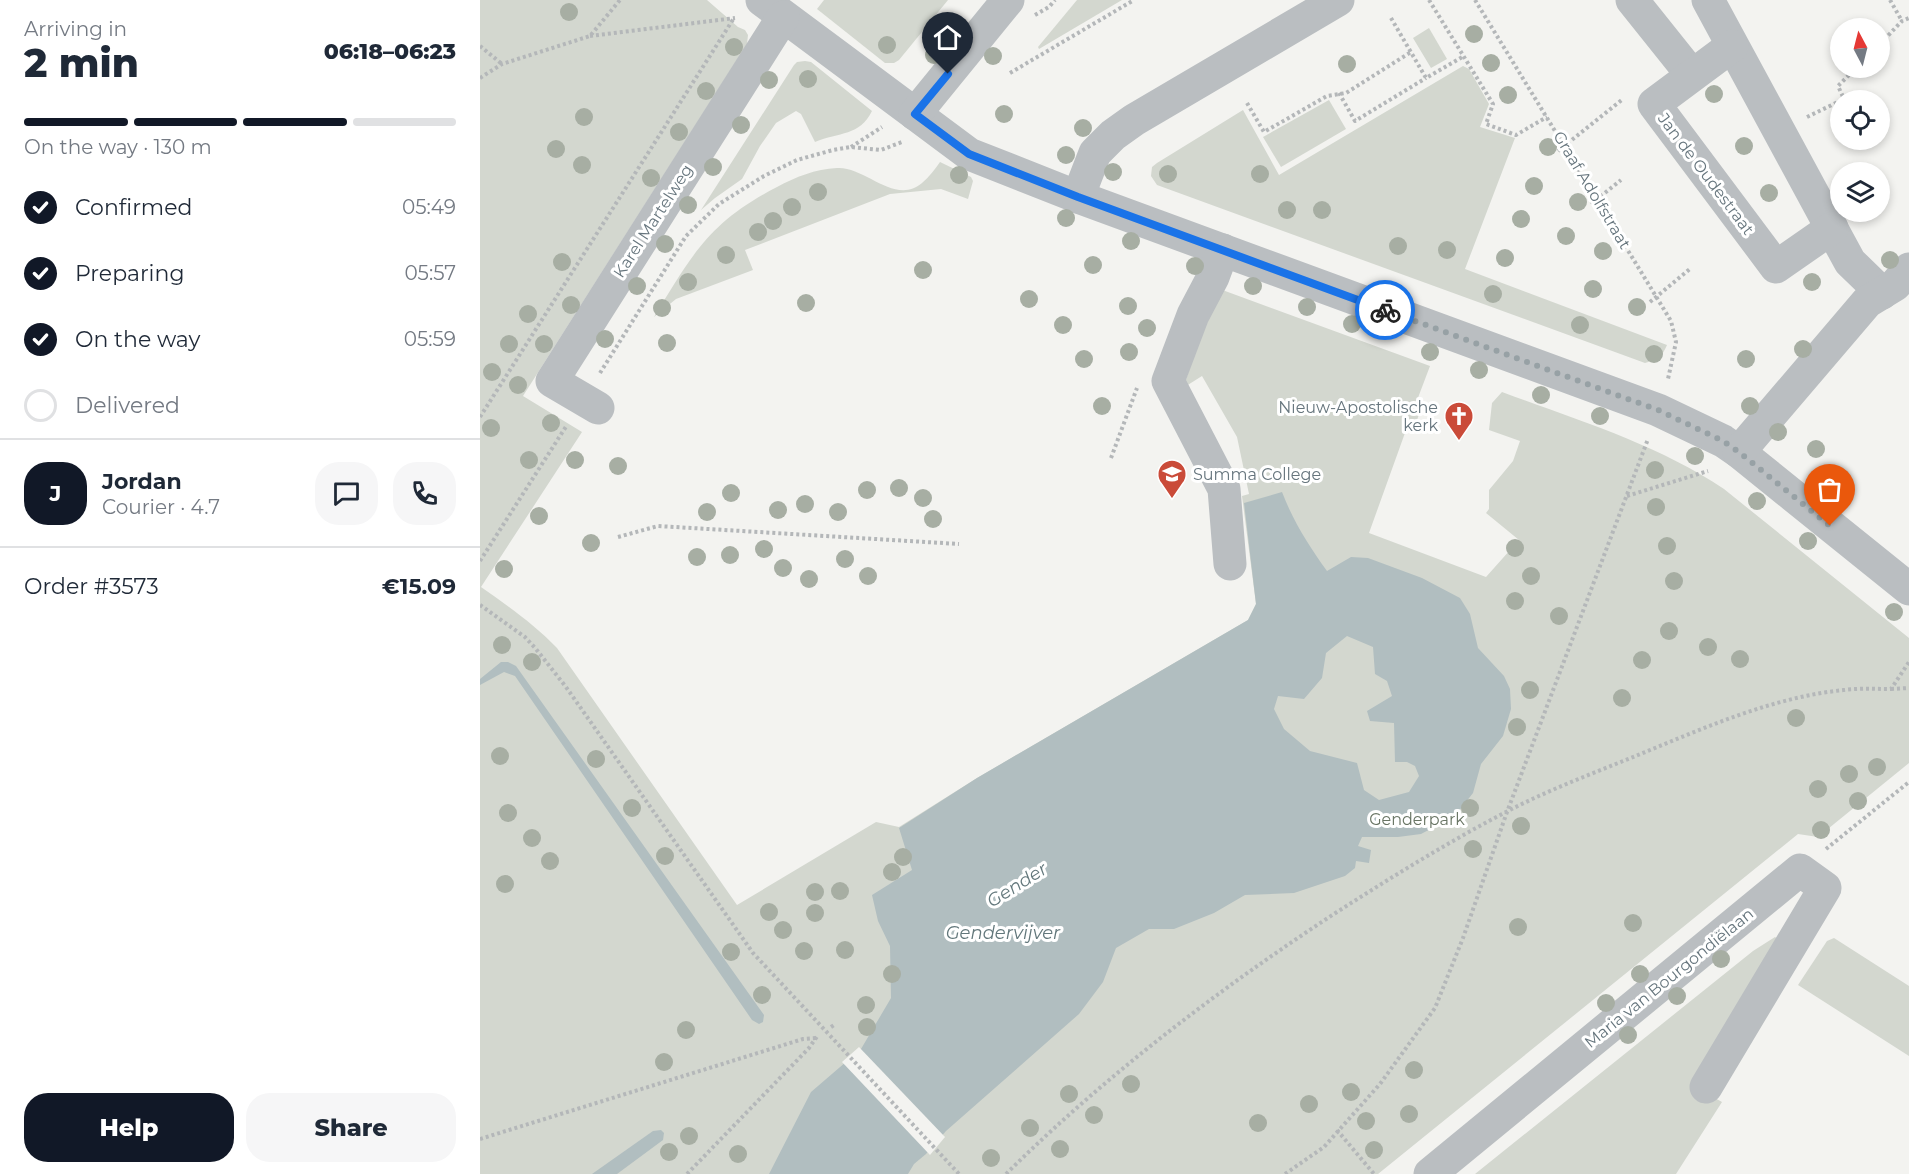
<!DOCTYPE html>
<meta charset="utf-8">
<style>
:root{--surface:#fff;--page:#f6f6f7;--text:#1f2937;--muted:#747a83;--line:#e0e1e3;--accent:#111827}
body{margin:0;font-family:Montserrat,sans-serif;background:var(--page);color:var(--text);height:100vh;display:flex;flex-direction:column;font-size:22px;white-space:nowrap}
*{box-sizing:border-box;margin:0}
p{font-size:20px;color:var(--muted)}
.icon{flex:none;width:33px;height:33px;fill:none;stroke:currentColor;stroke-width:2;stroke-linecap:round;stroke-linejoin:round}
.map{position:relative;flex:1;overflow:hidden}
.sheet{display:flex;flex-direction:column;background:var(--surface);width:480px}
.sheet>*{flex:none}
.needle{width:39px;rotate:353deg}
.buttons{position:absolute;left:1350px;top:18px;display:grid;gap:12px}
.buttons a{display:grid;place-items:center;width:60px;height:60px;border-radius:50%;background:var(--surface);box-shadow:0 3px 9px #0003;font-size:30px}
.pin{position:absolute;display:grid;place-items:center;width:51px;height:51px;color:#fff;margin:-62px -26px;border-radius:50% 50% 50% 0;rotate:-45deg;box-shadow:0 0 6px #0007}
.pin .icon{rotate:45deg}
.courier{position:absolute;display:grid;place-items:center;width:60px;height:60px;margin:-30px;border:4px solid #1a73e8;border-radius:50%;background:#fff;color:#222;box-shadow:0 2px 8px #0007}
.head em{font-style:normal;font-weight:800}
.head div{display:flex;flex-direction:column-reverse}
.head{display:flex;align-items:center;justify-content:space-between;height:102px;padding:0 24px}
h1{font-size:39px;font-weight:800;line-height:45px}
.bar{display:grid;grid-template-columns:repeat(4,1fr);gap:9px 6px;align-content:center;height:72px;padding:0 24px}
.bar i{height:8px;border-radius:4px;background:var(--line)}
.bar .active{background:var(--accent)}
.bar p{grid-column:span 4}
.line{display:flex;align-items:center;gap:15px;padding:0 24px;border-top:2px solid var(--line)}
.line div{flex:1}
.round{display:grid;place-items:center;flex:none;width:63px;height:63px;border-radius:24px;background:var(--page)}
ol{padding:0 24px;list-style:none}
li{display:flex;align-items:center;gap:18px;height:66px}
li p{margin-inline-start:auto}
li .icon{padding:6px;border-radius:50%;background:var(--accent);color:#fff;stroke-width:4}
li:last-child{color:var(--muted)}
li i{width:33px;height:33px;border:3px solid var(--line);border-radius:50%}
.button{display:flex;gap:12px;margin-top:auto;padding:12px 24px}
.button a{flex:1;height:69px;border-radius:24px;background:var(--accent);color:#fff;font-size:24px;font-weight:800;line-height:69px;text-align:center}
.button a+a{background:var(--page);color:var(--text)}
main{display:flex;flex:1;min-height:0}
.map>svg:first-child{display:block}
</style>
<main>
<section class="sheet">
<div class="head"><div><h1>2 min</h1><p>Arriving in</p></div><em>06:18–06:23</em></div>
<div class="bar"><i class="active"></i><i class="active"></i><i class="active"></i><i></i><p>On the way · 130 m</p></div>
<ol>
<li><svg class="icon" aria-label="check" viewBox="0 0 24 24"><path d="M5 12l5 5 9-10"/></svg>Confirmed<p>05:49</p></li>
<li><svg class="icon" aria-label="check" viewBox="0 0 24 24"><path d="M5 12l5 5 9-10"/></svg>Preparing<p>05:57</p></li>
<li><svg class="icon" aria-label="check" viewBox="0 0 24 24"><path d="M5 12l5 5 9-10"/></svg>On the way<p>05:59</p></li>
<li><i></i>Delivered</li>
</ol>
<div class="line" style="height:108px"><b class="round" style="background:var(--accent);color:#fff">J</b><div><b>Jordan</b><p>Courier · 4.7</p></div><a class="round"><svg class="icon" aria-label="chat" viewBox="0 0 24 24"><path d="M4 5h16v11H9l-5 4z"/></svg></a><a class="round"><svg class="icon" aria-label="phone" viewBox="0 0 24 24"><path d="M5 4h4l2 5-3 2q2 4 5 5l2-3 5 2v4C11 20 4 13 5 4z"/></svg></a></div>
<div class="line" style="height:78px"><div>Order #3573</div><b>€15.09</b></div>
<div class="button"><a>Help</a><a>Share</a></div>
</section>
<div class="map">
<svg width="1429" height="1174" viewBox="0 0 1429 1174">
<rect width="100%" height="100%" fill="#f3f3f0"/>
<g fill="#d3d7cf">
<path d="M0,0h227l31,27 7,3 3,5 -1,9 -224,352 59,36 -101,155c27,19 53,37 76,61l180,257 139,-83 23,5 78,-49 271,-158 8,-16 -14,-108 7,-2 -12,-57 -35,-61 -19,12 34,-100 213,78 -14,37 6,3 -5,14 -7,-1 -41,114 117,44 33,-37 -33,-27 3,-4v-19l24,-29 7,-20 -31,-11 3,-27 10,-11c75,28 155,52 222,97l185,149v125l-91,74 -20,-3 -420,340h-898z"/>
<polygon points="344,0 468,0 419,60 414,63 405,63 337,9"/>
<polygon points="597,0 642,0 559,49 558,47"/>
<polygon points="949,28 967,59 951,68 933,38"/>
<path d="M325,61l6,1 61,49c-12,25 -33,21 -57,31l-14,-28 -5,-3 -20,12 -16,23 -18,33 -27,19 -14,12 93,-145 3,-3z"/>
<path d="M983,66l6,3 20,35 -9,23 35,11 -50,131 202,76c-5,12 -10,15 -22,18l-488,-178 -6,-9 1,-9 5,-4 86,-53 36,65z"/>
<polygon points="849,100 866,129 801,167 783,137"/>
<path d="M460,162l31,15 2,4 -5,18 -27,-10 -51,5 -145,56 8,20 -77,29 -22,18c38,-62 55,-95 123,-130 19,-10 38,-18 60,-19 28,-2 58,38 85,15 7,-6 13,-14 18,-21z"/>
<polygon points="1295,937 1299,940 1212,1085 1242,1102 1196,1174 995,1174 1273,951"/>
<polygon points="1354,938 1429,986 1429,1056 1318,985 1347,941"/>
</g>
<g fill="#b1bec0" fill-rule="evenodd">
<path d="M802,492c11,29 27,54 45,79l24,-14 17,1 54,20 38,20 10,16 8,34 26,28 6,13 1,20 -8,27 -22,28 -8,29 -18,23 -34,18 -23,3h-36l-4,9 13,4 -2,13 -13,-2 -1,7 -10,8 -51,17 -49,2 -31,18 -40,16h-25l-33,19 -13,34 -24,32 -133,117 -20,23 -12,10 -6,10h-139l42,-82 50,-43 30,-51 -1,-52 -12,-25 -6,-26 40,-25 -13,-42 78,-50 271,-158 8,-16 -12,-101zM867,636l26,11 2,27 12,7 5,15 -25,15 3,10 24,2 1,39h12l8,4 4,10 -10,16 -30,8 -15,-10 -7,-27 -47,-12 -26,-22 -10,-20 4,-13 26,3 18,-21 4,-25z"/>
<polygon points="21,662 28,662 36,666 284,1015 283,1022 279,1024 272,1020 35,676 24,672 0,685 0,679"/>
<polygon points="181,1130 184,1133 183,1140 137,1174 112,1174 173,1131"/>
</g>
<polygon fill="#f3f3f0" points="379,1047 465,1137 450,1155 362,1062"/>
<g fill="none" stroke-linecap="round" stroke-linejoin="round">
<g stroke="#b4b7b9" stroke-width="4" stroke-dasharray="3 3" stroke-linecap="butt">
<polyline points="949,0 1013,104 1006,124 1036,135 1067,117"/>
<polyline points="995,0 1191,321 1196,342 1188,379"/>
<polyline points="1410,0 1422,21"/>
<polyline points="555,15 569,7 575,0"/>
<polyline points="911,18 946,78 984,56"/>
<polyline points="110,36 255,18"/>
<polyline points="1400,44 1422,21 1429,18"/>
<polyline points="0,46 22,64"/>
<polyline points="530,73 654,0"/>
<polyline points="0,78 22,64 110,36 140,0"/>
<polyline points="859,93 875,121 946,78"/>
<polyline points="1361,100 1364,99 1358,86 1376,68"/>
<polyline points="767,103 784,132 847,96 866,93 931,52"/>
<polyline points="1327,117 1360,101"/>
<polyline points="371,147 402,127"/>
<polyline points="1078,151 1143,99"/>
<polyline points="1111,204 1141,180"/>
<polyline points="1170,302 1211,268"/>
<polyline points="120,373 206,236 239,204 284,176 317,160 353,150 371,147 401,150 422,142"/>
<polyline points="0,417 254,18"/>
<polyline points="631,458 657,388"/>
<polyline points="1147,496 1228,471"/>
<polyline points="138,537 178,526 479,544"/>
<polyline points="0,561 87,425"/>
<polyline points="0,605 45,637 56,649 86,687 273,953 479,1174"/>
<polyline points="1411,689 1429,688"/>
<polyline points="1346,849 1429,782"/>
<polyline points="351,1027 354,1025"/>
<polyline points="857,1130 894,1174"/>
<polyline points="0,1139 323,1039 336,1038"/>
<polyline points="207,1174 329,1048 338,1035"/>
<path d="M526,1174c100,-99 213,-185 331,-262 55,-35 111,-70 169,-100 42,-22 88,-39 132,-57 66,-27 135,-58 206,-65 16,-2 31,-1 47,-1l18,-27"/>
<polyline points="805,1174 844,1147 900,1084 955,1008 983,938 1027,812 1168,439"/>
</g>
<g stroke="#babec1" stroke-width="33">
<polyline points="282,0 489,154 598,197 1178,410 1243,441 1259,452 1429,589"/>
<polyline points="1152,0 1212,75"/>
<polyline points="1228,0 1370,262 1402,293"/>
<polyline points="1252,46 1174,104 1296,267 1352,228"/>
<polyline points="435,114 528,0"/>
<polyline points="598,197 615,153 633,135 654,120 858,0"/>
<polyline points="743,250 733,277 713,315 688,381 744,489 750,564"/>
<polyline points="118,408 72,381 303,17"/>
<polyline points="1259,452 1387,302 1415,285 1429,269"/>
<polyline points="950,1174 1320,870 1345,888 1226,1087"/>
</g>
</g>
<g fill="#a7aea3">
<circle cx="89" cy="12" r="9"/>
<circle cx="994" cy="34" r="9"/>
<circle cx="407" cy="45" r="9"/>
<circle cx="254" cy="47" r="9"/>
<circle cx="454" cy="55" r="9"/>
<circle cx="513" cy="56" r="9"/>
<circle cx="1011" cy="63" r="9"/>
<circle cx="867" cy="64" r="9"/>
<circle cx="328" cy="79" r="9"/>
<circle cx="289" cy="80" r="9"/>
<circle cx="226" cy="91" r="9"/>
<circle cx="1234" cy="94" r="9"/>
<circle cx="1028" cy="95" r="9"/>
<circle cx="524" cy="114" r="9"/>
<circle cx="104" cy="117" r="9"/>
<circle cx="261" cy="125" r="9"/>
<circle cx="603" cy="128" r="9"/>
<circle cx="199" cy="132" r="9"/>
<circle cx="1264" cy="146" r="9"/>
<circle cx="1068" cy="147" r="9"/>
<circle cx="76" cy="149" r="9"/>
<circle cx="586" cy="155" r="9"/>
<circle cx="102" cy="165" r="9"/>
<circle cx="233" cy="167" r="9"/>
<circle cx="633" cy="172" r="9"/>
<circle cx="688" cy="174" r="9"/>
<circle cx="780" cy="174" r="9"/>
<circle cx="479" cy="175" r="9"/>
<circle cx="171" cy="178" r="9"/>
<circle cx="1054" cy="186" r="9"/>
<circle cx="338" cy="192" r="9"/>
<circle cx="1289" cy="193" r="9"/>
<circle cx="1098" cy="202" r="9"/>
<circle cx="208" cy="205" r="9"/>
<circle cx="312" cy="207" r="9"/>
<circle cx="807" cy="210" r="9"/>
<circle cx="842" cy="210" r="9"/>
<circle cx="586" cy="218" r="9"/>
<circle cx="1041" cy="219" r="9"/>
<circle cx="293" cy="221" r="9"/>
<circle cx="278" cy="232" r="9"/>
<circle cx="1086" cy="236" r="9"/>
<circle cx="651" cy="241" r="9"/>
<circle cx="185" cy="244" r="9"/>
<circle cx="918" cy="246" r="9"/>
<circle cx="967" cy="250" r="9"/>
<circle cx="1123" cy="251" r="9"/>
<circle cx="246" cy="255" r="9"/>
<circle cx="1025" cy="258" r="9"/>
<circle cx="1410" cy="260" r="9"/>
<circle cx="82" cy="262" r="9"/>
<circle cx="613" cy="265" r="9"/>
<circle cx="715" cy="266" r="9"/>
<circle cx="443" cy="270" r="9"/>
<circle cx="208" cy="282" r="9"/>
<circle cx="1332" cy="282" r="9"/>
<circle cx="157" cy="286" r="9"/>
<circle cx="773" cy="286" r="9"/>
<circle cx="1113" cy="289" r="9"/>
<circle cx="1013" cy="294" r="9"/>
<circle cx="549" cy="299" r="9"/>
<circle cx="326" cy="303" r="9"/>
<circle cx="91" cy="305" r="9"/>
<circle cx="648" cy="306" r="9"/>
<circle cx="827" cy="307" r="9"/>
<circle cx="1157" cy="307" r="9"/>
<circle cx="182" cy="308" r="9"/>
<circle cx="48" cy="314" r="9"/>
<circle cx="872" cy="324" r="9"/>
<circle cx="583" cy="325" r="9"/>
<circle cx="1100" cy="325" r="9"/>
<circle cx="667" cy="328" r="9"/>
<circle cx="125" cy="339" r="9"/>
<circle cx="187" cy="343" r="9"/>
<circle cx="29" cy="344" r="9"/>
<circle cx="64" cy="344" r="9"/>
<circle cx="1323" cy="349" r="9"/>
<circle cx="649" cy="352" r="9"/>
<circle cx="950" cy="352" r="9"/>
<circle cx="1174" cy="354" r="9"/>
<circle cx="604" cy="359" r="9"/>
<circle cx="1266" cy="359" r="9"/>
<circle cx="999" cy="370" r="9"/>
<circle cx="12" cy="372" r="9"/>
<circle cx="38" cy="385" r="9"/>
<circle cx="1061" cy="395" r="9"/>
<circle cx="622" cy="406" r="9"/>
<circle cx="1270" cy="406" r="9"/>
<circle cx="1120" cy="416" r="9"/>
<circle cx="71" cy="423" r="9"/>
<circle cx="11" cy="428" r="9"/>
<circle cx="1298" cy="432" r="9"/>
<circle cx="1336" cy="449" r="9"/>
<circle cx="1215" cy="456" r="9"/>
<circle cx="49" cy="460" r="9"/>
<circle cx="95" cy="460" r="9"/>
<circle cx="138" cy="466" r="9"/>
<circle cx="1175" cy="470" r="9"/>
<circle cx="419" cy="488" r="9"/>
<circle cx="387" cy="490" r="9"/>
<circle cx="251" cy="493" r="9"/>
<circle cx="443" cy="498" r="9"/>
<circle cx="1277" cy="501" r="9"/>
<circle cx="325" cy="504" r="9"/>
<circle cx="1176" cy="507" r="9"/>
<circle cx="298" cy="510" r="9"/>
<circle cx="227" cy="512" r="9"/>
<circle cx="358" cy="512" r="9"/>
<circle cx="59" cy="516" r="9"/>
<circle cx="453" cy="519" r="9"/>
<circle cx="1328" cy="541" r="9"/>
<circle cx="111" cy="543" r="9"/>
<circle cx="1187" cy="546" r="9"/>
<circle cx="1035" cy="548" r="9"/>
<circle cx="284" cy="549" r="9"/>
<circle cx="250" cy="555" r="9"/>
<circle cx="217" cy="557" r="9"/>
<circle cx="365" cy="559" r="9"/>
<circle cx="303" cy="568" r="9"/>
<circle cx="24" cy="569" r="9"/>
<circle cx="388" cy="576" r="9"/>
<circle cx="1051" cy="576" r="9"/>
<circle cx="329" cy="579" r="9"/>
<circle cx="1194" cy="581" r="9"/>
<circle cx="1035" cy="601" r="9"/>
<circle cx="1414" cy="612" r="9"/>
<circle cx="1079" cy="616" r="9"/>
<circle cx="1189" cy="631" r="9"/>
<circle cx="22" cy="645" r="9"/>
<circle cx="1228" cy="647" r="9"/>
<circle cx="1260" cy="659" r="9"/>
<circle cx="1162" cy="660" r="9"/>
<circle cx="52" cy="662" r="9"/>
<circle cx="1050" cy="690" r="9"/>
<circle cx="1142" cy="698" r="9"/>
<circle cx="1316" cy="718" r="9"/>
<circle cx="1037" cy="727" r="9"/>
<circle cx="20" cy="756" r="9"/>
<circle cx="116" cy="759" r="9"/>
<circle cx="1397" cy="767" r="9"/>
<circle cx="1369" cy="774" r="9"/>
<circle cx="1338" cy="789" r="9"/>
<circle cx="1378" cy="801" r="9"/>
<circle cx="152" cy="808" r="9"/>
<circle cx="990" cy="808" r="9"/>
<circle cx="28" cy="813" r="9"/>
<circle cx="1041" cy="826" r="9"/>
<circle cx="1341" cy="830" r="9"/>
<circle cx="52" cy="838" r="9"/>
<circle cx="993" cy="849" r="9"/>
<circle cx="185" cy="856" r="9"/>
<circle cx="423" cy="857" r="9"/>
<circle cx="70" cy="861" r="9"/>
<circle cx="412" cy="872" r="9"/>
<circle cx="25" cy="884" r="9"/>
<circle cx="360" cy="891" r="9"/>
<circle cx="335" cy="892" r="9"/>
<circle cx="289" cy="912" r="9"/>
<circle cx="335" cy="913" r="9"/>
<circle cx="1153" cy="923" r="9"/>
<circle cx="1038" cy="927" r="9"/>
<circle cx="303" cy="930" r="9"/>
<circle cx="365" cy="950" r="9"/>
<circle cx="324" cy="951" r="9"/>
<circle cx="251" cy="952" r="9"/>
<circle cx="1241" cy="959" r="9"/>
<circle cx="412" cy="974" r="9"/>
<circle cx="1160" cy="974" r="9"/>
<circle cx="282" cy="995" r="9"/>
<circle cx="1197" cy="996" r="9"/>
<circle cx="1126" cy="1003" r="9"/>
<circle cx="386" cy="1005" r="9"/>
<circle cx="387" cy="1027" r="9"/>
<circle cx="206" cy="1030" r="9"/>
<circle cx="1148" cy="1035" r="9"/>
<circle cx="184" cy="1062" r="9"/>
<circle cx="934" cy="1070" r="9"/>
<circle cx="651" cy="1084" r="9"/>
<circle cx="871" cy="1092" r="9"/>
<circle cx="589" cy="1094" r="9"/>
<circle cx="829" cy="1104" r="9"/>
<circle cx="929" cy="1114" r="9"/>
<circle cx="614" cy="1115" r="9"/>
<circle cx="886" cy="1121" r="9"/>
<circle cx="778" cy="1123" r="9"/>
<circle cx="550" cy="1128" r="9"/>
<circle cx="209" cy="1136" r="9"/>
<circle cx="580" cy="1149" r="9"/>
<circle cx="894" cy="1150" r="9"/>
<circle cx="189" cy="1152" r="9"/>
<circle cx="258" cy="1154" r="9"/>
<circle cx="511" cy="1158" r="9"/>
</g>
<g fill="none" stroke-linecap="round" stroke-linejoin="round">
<polyline stroke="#97a1a5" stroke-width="6" stroke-dasharray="0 10.8" points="905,310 1178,410 1243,441 1259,452 1350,526"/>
<polyline stroke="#1a73e8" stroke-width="8" points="468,74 435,114 489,154 598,197 905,310"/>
</g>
<defs>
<g id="church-pin" transform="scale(1.5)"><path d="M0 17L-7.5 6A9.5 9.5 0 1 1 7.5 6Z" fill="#ca4b39" stroke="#fff"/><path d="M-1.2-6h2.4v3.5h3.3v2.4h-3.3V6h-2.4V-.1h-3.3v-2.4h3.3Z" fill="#fff"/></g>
<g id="university-pin" transform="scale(1.5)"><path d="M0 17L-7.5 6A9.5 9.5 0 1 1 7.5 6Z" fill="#ca4b39" stroke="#fff"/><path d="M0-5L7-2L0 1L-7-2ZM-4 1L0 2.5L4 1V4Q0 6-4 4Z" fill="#fff"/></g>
</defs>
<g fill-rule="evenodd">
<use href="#church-pin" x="979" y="416"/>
<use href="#university-pin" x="692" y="474"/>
</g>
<g text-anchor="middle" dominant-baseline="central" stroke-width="6" stroke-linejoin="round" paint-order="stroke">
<g font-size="16" fill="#66757d" stroke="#fff">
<text transform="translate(1226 174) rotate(53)">Jan de Oudestraat</text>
<text transform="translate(1112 190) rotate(59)">Graaf Adolfstraat</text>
<text transform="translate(173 221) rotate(-57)">Karel Martelweg</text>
<text transform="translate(1189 978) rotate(-39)">Maria van Bourgondiëlaan</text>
</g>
<g font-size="16" fill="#66757d" stroke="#fff" text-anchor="end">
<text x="958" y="407">Nieuw-Apostolische<tspan x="958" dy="18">kerk</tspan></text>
<text x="713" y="474" text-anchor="start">Summa College</text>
</g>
<g font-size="16" fill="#697564" stroke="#fff">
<text x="937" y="819">Genderpark</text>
</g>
<g font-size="18" font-style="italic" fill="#62777b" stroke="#fff">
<text transform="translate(537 885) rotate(-32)">Gender</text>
<text x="523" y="933">Gendervijver</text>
</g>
</g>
</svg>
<div class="buttons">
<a><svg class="needle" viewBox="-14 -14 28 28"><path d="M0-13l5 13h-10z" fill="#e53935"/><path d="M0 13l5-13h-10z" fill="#747a83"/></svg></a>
<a><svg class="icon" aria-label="locate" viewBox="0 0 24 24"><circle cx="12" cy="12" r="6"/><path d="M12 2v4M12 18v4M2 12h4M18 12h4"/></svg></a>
<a><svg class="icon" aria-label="layers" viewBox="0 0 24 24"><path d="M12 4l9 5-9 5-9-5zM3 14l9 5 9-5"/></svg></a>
</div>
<div class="pin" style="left:1350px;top:526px;background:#ea580c"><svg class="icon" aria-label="bag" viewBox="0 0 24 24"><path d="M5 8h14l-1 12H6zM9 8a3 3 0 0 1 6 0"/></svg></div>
<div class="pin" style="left:468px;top:74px;background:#1f2937"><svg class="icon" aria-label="home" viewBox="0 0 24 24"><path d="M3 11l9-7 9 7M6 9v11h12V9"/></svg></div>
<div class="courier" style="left:905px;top:310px"><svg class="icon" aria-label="bike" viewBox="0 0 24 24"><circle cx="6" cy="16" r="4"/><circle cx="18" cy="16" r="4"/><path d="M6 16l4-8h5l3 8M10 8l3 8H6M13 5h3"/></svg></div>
</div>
</main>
